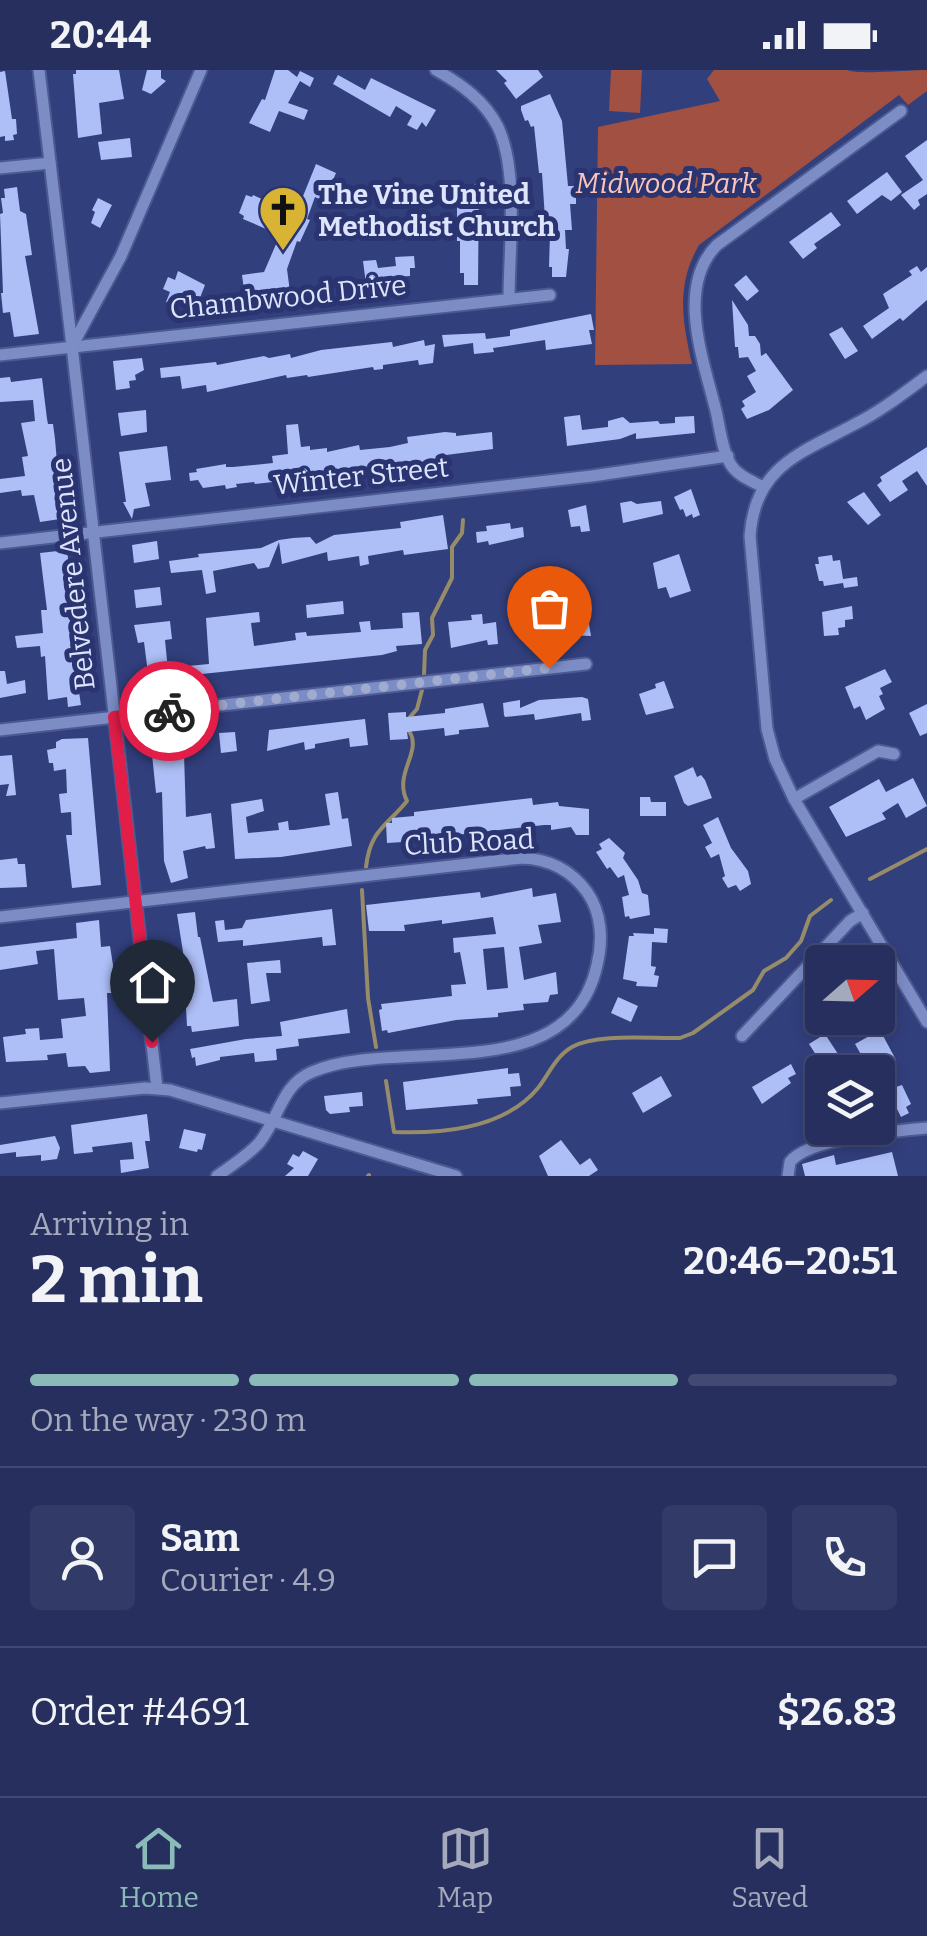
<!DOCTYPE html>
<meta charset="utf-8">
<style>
:root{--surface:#262f5e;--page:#323b67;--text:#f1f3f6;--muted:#a4a9bc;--line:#424a73;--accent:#8bbbb9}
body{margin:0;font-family:Bitter,serif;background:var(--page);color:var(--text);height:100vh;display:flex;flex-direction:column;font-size:38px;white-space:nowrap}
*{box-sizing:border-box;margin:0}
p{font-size:32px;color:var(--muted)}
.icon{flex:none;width:55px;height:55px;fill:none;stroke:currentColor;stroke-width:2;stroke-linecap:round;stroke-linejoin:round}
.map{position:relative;height:1106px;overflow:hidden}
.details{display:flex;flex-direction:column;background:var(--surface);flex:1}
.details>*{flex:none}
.needle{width:65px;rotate:70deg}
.fabs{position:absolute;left:805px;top:875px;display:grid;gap:20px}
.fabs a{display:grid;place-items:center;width:90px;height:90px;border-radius:10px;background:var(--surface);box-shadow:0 5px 15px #0003,0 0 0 2px var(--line);font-size:50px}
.pin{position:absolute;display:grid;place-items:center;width:85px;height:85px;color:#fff;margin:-102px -42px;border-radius:50% 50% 50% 0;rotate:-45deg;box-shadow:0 0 10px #0007}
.pin .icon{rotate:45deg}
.courier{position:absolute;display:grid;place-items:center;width:100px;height:100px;margin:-50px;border:8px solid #e11d48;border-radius:50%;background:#fff;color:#222;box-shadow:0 2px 12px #0007}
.overview em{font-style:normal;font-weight:700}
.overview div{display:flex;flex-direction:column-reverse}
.overview{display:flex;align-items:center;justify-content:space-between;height:170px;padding:0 30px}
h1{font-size:65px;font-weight:700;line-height:75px}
.bar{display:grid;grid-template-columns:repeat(4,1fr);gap:15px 10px;align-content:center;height:120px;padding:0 30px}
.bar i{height:12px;border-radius:8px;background:var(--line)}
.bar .selected{background:var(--accent)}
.bar p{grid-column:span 4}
.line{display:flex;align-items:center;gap:25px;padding:0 30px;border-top:2px solid var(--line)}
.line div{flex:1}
.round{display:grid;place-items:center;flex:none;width:105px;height:105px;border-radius:10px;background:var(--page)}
.status{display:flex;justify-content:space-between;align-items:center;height:70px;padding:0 50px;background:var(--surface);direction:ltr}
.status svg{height:28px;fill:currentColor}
.tab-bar{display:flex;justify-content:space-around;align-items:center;height:140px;border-top:2px solid var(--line);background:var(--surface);font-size:28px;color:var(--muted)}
.tab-bar a{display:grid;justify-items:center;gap:5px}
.tab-bar .selected{color:var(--accent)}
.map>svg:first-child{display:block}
</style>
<div class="status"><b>20:44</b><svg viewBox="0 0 49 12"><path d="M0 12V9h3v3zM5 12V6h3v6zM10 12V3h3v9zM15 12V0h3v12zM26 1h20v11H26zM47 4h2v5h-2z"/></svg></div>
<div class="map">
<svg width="927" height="1106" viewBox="0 0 927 1106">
<rect width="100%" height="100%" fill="#323f7d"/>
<g fill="#a15041">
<polygon points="611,0 642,0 640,43 609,41"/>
<path d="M714,0h133c12,5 62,0 80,0v21l-19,14 -9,-10 -200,150c-23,40 -17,75 -7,119l-97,1 3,-238 122,-26 -13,-22z"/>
</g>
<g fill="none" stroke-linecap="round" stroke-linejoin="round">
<g stroke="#978c69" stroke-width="4">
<polyline points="424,605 425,580 433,565 432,548 452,508 452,477 462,463 463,450"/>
<polyline points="410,647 417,639 422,620"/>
<path d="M366,797c4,-37 20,-40 41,-66 -14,-28 16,-49 2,-70"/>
<polyline points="870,809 927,779"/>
<polyline points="362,820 368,928 376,977"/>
<path d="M386,1011l8,51c49,2 110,-3 144,-44 11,-14 18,-32 34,-41 25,-14 79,-8 108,-9l13,-5 60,-43 11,-19 22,-13 15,-17 9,-25 21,-16"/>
<polyline points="368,1106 369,1105"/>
</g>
</g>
<g fill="#aebff7" fill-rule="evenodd">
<polygon points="76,0 119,0 124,29 99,33 102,64 78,68 73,4 76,4"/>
<polygon points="147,0 161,0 161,8 166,11 151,24 142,20"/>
<polygon points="275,0 288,0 297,7 300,1 314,8 310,17 300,11 288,33 308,40 304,50 279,41 270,62 249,53 262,29 265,30"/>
<polygon points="496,0 538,0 543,7 516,29 504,13 507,11"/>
<polygon points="5,1 12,49 16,49 17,64 13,65 14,70 5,71 5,66 0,67 0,2"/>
<polygon points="338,5 365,20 371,8 436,40 426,57 422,52 417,60 407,55 412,46 396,36 390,47 333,14"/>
<polygon points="550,24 562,51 568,116 576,116 576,134 570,134 572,160 565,160 566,179 569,179 566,207 552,207 552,197 549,197 550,164 546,164 542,103 539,103 534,56 531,57 528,50 525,51 521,40 521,36"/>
<polygon points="130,68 132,87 101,90 98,72"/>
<polygon points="927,70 927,124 918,130 920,135 914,140 901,125 923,110 905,86"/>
<polygon points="316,94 336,103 324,131 315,127 307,149 310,150 300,172 297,171 287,199 290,222 257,229 256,225 245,227 242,205 264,202 280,165 243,149 244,146 239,143 246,125 252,127 253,125 291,142 294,134 299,136"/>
<polygon points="887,102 902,122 891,131 882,125 857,144 847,131"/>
<polygon points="479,110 478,215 464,215 464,203 460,203 460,171 457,171 457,130 453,130 453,120 458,120 458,112 468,121"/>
<polygon points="17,117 20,141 26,144 32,185 25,186 39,264 14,267 10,242 3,243 1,223 3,223 0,144 3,143 1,128 5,128 4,119"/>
<polygon points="98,128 112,135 100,158 91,153 95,142 92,140"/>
<polygon points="831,142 841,155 814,174 817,178 803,189 789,172"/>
<polygon points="414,186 415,198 410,198 410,206 376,208 377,213 366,214 363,191 376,190 378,198 396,196 395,187"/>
<polygon points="917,196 921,202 927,197 927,230 903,251 900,248 872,269 863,256 889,238 883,224 912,205 909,201"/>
<polygon points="178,201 205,215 196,238 166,232 170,222 163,219 168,207 175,210"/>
<polygon points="746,205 759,221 747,231 734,215"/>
<polygon points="732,230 748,255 749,266 755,266 760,274 761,286 766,283 793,320 769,340 747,349 741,339 745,336 742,331 756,322 747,306 756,301 748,287 739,288 738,277 735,277"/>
<polygon points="591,244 594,260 589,260 592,274 546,280 545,270 493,278 494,282 474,284 473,273 444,277 442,265 485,263 486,269 510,266 510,260"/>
<polygon points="842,257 858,281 845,289 829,264"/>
<polygon points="424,270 425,276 435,274 433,293 419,295 418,290 383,295 383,299 374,300 373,297 308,307 307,305 287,308 286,305 207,322 206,315 182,319 180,306 161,308 160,298 216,292 217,295 264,286 269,288 290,284 291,288 321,280 392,272 393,277"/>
<polygon points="142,288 144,300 135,305 136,310 129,311 130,318 116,320 113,291"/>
<polygon points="10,307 11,312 42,308 47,349 48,354 53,354 55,369 59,416 55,416 60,449 40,452 34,425 22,426 21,420 0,423 0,409 25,406 22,387 28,386 21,353 35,351 33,330 0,332 0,308"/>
<polygon points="146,340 147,362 121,366 118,343"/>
<polygon points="580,345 582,360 608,357 608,351 619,348 623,347 630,353 658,351 660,354 675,353 675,347 694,346 695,363 636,369 636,363 620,369 567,376 564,347"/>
<polygon points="298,354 301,377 310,376 310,380 327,378 327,382 359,375 360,380 390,377 408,373 407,367 445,362 456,363 456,366 492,362 493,379 438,386 439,391 381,399 382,402 298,413 292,413 291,410 255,414 254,412 236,414 237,417 226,419 225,415 203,418 198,410 190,411 189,403 197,402 196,399 226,394 226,397 233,397 273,393 272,386 288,384 286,355"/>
<polygon points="167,376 171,410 145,413 150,436 134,439 132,449 123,432 126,432 119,382"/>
<polygon points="927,377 927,416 917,401 902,411 908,420 890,432 877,415 882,411 880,407"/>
<polygon points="691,419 700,445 693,448 692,444 686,447 683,439 680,440 674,427"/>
<polygon points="864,422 881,445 868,455 847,432"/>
<polygon points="631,431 637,434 661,431 663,444 623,453 620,433"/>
<polygon points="586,435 590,461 581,462 580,456 571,457 568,440"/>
<polygon points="443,445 448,479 404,485 403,480 368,486 369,494 360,496 359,486 328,491 327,482 282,494 279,472 269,497 258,499 254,493 213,501 216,522 206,524 202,500 171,503 169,491 199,487 198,484 261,478 279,470 293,468 310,467 316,474 334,465 401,458 400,452"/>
<polygon points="510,453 511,459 523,457 524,467 489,475 488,471 477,473 476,462 487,461 486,456"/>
<polygon points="157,471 159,489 134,493 132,475"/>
<polygon points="67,480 69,497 66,498 76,583 73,583 81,635 68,637 67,627 48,630 45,586 41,587 40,576 17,578 15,566 43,563 41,540 47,540 40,483"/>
<polygon points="679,484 691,521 670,528 666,517 658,519 653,493"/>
<polygon points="832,485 833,491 840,490 843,509 857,507 858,516 844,518 843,513 824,516 823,511 819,511 815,494 819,494 818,487"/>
<polygon points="160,517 162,535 136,538 134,520"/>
<polygon points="343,531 344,544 307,548 306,535"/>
<polygon points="541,534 544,564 520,567 517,537"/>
<polygon points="852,536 853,549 845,550 845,557 838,558 839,565 824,566 822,542"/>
<polygon points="259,542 260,552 251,553 254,576 296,570 295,563 306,562 307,566 361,562 359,552 370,551 371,560 403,558 402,543 419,542 422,574 396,576 397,581 382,585 202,604 203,610 190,611 188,596 209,594 206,548"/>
<polygon points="587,543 591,566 568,565 565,545"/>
<polygon points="482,544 483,554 496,552 498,574 488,575 487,570 451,578 448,552 472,550 471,545"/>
<polygon points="170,551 172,569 165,570 170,621 140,624 138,604 148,603 144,572 138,573 134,555"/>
<polygon points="885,599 892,612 880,618 883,624 879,626 885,639 866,650 860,636 854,639 845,617"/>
<polygon points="0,601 5,601 7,614 25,610 26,623 0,628"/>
<polygon points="664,611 674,638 646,645 639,624 656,618 655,614"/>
<polygon points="582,627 588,629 591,650 582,651 581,643 535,650 534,644 505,647 504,645 503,633 520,630 520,638 539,630"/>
<polygon points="483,633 489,657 459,660 459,664 445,666 444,658 407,662 408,669 390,670 388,643 406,642 406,647 445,643 445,639"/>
<polygon points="927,634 927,663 920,666 909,643"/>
<polygon points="365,649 368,675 350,677 349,668 315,674 315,678 305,680 304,672 267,681 269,660"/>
<polygon points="166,658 170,686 184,684 186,747 211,743 215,778 206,779 205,776 183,781 188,808 171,813 164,791 162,722 156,723 150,665 154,664 153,660"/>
<polygon points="235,662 237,681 221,683 219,663"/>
<polygon points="88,668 101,815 72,818 66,765 72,765 71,742 61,743 59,724 67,723 66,699 54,701 53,693 49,693 47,680 56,678 56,672 62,669"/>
<polygon points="12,685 16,725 6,726 9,714 0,715 0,686"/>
<polygon points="693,697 697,707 701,705 705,710 712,728 688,736 684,733 674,706"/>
<polygon points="913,708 927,736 906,748 898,733 882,743 886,749 846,767 829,737 879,709 886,722"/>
<polygon points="338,722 342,749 348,748 352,776 281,787 235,789 231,734 262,729 264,741 246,747 248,763 279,760 278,753 288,751 289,760 295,760 330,755 325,724"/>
<polygon points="640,727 650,727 651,732 666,732 666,746 640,746"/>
<polygon points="532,728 533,735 558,732 559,736 589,739 589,765 576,765 571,757 551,760 551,755 544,755 421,769 421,764 403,767 403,772 387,773 386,753 392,753 392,748 414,746 414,742"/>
<polygon points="718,747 731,778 748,801 751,814 740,821 736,815 728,818 722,808 725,806 719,784 711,788 705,777 712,773 703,755"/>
<polygon points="609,768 625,783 623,788 638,810 642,823 648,825 650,845 630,849 629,846 625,847 622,827 629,825 624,805 618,808 610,797 607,799 596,782 602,779 599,774"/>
<polygon points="17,788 18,794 25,794 27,817 0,818 0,790"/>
<path d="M532,818l1,9 23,-4 5,29 -23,3 4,18 -23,4 5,33 32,-8 2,22 -8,1 -2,7 -25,2 1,6 -26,3v4l-42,3 -68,13 -1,-3 -5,1 -3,-21 3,-1 -1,-5 71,-8 -1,-11 15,-1 -6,-32 -6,1 -1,-15 43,-4 -3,-17 -51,7v-4l-38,5 1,6h-36l-3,-26 114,-13 1,6zM504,877l4,41 -21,2 -4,-41z"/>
<polygon points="332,839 336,875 323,876 322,867 243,876 243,870 218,872 215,851 224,850 225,860 242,858 246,850"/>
<polygon points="195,842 198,867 200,867 213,932 237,929 239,956 192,962 191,956 187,956 183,882 177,844"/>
<polygon points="99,850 101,877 110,876 113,895 112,923 107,923 110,1001 90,1003 85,996 68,997 66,983 47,985 48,990 6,992 3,967 26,964 25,959 39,958 40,970 63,968 61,949 86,946 84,928 58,930 54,879 36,881 38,894 0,900 0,877 77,868 76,853"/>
<polygon points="654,858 668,859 667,873 652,872 651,896 656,897 654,905 659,906 657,917 636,916 637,912 623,909 629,866 634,866 633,863 654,864"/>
<polygon points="280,890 281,903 266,903 270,931 251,934 247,893"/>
<polygon points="618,927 638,936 631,952 611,943"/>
<polygon points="347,939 350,963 298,969 299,976 276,979 277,990 255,992 254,983 220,987 220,990 196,996 195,987 192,988 190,979 246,969 282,966 280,952"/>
<polygon points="880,960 896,990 886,995 896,1017 902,1015 911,1034 906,1037 909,1043 901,1047 896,1037 886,1042 881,1035 890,1026 878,1002 871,1002 855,974"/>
<polygon points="825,964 838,984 822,994 809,974"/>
<polygon points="791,994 796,1004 788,1008 791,1013 762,1034 752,1017"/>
<polygon points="508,998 508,1004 519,1003 521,1016 510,1017 511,1026 477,1029 478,1034 406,1040 403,1012"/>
<polygon points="661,1006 672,1026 643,1043 632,1023"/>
<polygon points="362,1022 363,1036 349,1037 350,1042 330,1044 326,1040 324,1026"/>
<polygon points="147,1044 150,1071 145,1071 149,1098 121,1103 120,1090 134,1089 132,1072 92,1077 93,1082 74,1084 71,1055"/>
<polygon points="184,1059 206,1064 202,1080 198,1079 197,1082 179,1078"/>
<polygon points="55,1066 60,1078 57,1089 41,1091 41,1085 16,1087 16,1082 0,1084 0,1075"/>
<polygon points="561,1070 580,1095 590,1088 598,1100 589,1106 548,1106 539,1086"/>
<polygon points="303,1081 318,1089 308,1106 285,1106 294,1098 287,1094 293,1084 299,1087"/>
<polygon points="892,1082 898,1106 805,1106 802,1094 834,1085 836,1095"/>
</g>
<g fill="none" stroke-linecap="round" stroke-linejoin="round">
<g stroke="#4d5991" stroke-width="15">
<g id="minor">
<polyline points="39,0 72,276"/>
<path d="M436,0c25,14 49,31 62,57 21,45 11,122 11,172"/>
<polyline points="0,98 50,93"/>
<polyline points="0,285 550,225"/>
<path d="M927,306c-23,17 -46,35 -72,48 -53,29 -100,41 -105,112l17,193 8,30 19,40 133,223"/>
<path d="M763,417c-11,-6 -25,-11 -32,-22 -9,-14 -11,-37 -15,-54 -12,-49 -41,-124 1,-166l184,-134"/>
<polyline points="0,473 592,406 728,386"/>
<polyline points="0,660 586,594"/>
<polyline points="794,729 878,681 894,684"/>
<path d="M0,847l522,-59c27,1 49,12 65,34 15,21 16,49 10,73 -28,127 -200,70 -285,107 -31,13 -33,47 -53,71 -12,13 -28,23 -42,33"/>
<polyline points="742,966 850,851 863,843"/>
<polyline points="157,1018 72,276 121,186 201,0"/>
<polyline points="0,1033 145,1018 170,1020 456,1106"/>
<path d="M788,1106l2,-14c18,-24 106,-31 137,-34"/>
</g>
</g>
<use href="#minor" stroke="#7c8cc5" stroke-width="11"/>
</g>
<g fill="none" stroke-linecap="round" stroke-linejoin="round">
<polyline stroke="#a1aacf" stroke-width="10" stroke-dasharray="0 18" points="169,641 549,598"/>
<polyline stroke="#e11d48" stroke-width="12" points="152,972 114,647 169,641"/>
</g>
<defs>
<g id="church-pin" transform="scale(2.5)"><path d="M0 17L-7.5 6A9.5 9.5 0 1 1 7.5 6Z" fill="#d9b434" stroke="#293471"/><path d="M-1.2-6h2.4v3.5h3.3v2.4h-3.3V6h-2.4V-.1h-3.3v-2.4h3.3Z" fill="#111"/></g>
</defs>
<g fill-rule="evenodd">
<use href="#church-pin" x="283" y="140"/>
</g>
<g text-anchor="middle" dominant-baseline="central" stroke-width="10" stroke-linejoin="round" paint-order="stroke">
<g font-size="28" font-style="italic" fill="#fcc4b8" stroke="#293471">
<text x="666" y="113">Midwood Park</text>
</g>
<g font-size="28" font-weight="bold" fill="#dde4fb" stroke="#293471" text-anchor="start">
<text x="318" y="124">The Vine United<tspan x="318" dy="32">Methodist Church</tspan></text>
</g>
<g font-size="28" fill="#dde4fb" stroke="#293471">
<text transform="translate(288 227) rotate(-6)">Chambwood Drive</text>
<text transform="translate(361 406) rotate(-6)">Winter Street</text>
<text transform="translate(73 504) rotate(-96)">Belvedere Avenue</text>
<text transform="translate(469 772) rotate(-3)">Club Road</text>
</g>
</g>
</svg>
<div class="fabs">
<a><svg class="needle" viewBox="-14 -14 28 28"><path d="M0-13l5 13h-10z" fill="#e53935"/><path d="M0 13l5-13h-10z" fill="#a4a9bc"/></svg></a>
<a><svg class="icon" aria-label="layers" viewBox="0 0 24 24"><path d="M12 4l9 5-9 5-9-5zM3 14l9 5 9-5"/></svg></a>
</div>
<div class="pin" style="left:549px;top:598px;background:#ea580c"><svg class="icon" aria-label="bag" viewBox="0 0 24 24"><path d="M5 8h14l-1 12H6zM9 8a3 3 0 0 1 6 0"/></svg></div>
<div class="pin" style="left:152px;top:972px;background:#1f2937"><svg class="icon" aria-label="home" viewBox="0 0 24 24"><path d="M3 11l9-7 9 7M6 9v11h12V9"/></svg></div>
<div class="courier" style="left:169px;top:641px"><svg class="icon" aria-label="bike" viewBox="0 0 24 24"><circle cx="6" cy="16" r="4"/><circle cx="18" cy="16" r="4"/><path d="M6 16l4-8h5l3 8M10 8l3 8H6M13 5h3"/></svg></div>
</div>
<section class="details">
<div class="overview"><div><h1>2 min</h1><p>Arriving in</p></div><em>20:46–20:51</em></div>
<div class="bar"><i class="selected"></i><i class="selected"></i><i class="selected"></i><i></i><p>On the way · 230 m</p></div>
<div class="line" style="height:180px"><a class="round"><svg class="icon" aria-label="person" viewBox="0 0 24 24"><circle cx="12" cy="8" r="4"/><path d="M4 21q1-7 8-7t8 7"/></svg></a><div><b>Sam</b><p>Courier · 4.9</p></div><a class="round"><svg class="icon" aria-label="chat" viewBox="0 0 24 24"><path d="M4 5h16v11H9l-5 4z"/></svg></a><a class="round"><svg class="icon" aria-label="phone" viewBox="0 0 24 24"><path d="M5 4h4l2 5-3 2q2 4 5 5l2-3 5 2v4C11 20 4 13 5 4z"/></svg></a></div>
<div class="line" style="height:130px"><div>Order #4691</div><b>$26.83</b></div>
</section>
<nav class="tab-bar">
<a class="selected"><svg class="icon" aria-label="home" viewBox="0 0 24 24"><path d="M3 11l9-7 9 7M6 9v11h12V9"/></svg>Home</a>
<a><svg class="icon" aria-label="map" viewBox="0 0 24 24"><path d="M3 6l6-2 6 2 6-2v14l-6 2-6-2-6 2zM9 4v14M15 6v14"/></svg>Map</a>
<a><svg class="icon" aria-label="saved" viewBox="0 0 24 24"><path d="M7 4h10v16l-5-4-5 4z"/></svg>Saved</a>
</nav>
